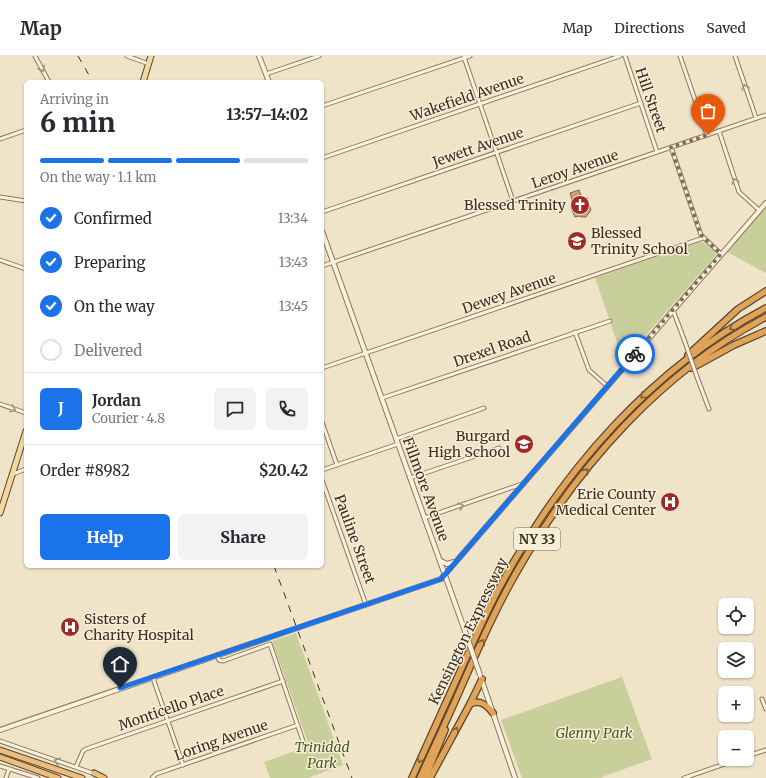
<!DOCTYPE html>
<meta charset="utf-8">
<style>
:root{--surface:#fff;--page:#f2f2f3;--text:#2b2b33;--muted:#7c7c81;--line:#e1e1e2;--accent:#1a73e8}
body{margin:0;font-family:Merriweather,serif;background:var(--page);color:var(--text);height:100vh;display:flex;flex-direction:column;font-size:15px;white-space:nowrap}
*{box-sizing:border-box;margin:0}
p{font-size:13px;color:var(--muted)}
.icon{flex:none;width:22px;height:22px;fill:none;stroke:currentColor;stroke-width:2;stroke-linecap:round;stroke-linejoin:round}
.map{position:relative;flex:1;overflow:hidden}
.details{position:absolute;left:24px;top:24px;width:300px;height:488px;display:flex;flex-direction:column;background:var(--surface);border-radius:6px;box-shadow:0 1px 3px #0004}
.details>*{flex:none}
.fabs{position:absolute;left:718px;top:542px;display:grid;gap:8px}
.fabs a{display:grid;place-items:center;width:36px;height:36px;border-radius:6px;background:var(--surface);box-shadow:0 1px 3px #0004;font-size:20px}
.pin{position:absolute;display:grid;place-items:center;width:34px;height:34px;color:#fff;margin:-41px -17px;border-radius:50% 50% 50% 0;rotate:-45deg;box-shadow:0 0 4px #0007}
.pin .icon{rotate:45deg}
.courier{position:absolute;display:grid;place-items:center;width:40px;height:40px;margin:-20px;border:3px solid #1a73e8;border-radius:50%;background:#fff;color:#222;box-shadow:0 1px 5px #0007}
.summary em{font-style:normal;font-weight:800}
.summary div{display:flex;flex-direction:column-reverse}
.summary{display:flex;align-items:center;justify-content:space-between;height:68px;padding:0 16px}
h1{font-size:26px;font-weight:800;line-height:30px}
.bar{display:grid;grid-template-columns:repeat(4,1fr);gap:6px 4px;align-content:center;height:48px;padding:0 16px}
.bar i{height:5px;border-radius:3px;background:var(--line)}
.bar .on{background:var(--accent)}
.bar p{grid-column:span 4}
.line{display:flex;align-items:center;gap:10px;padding:0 16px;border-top:1px solid var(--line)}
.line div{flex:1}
.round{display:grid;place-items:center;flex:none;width:42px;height:42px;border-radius:6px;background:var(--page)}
ol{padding:0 16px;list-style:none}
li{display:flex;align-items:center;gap:12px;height:44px}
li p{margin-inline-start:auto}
li .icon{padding:4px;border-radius:50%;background:var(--accent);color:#fff;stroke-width:4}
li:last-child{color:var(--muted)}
li i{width:22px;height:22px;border:2px solid var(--line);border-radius:50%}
.action{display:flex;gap:8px;margin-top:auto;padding:8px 16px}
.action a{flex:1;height:46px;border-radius:6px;background:var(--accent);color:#fff;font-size:16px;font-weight:800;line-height:46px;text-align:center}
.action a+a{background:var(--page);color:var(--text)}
header{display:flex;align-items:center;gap:24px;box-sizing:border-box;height:56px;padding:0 20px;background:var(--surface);border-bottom:1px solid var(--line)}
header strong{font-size:19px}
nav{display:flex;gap:22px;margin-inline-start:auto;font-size:14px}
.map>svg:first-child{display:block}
</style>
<header>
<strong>Map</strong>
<nav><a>Map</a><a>Directions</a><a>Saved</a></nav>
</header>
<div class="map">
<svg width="766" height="722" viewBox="0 0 766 722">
<rect width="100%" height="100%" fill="#f0e4c8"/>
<g fill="#c9cf9b">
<polygon points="766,151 766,217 727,196"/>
<polygon points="701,185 714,194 716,199 625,303 616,287 617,286 595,222"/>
<polygon points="296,577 343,709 308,722 270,722 264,706 309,690 272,585"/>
<polygon points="622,621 652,703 599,722 522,722 501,664"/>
</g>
<polygon fill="#cf9f7d" stroke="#8d5f41" points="579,134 582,142 587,142 591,154 586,161 582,161 579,160 575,161 571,152 571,148 573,147 570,137"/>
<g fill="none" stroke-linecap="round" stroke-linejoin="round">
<g stroke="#8d765c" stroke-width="5">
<g id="minor">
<polyline points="35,0 49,26"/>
<polyline points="127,0 149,8"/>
<polyline points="625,0 657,96"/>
<polyline points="680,0 707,79"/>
<polyline points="735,0 756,62"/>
<polyline points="464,1 513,145"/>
<polyline points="266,18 319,0"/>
<polyline points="322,50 470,0"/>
<polyline points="719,75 739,136 759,154"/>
<polyline points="0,83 26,74"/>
<polyline points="671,91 701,179 721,198"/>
<polyline points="322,102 620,0"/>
<polyline points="0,141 26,145"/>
<polyline points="322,156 641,47"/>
<polyline points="0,204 26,213"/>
<polyline points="322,210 766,59"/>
<polyline points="673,254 685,286"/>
<polyline points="575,276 589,314 607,330"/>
<polyline points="322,312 703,182"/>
<polyline points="697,321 709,353"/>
<polyline points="382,342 610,265"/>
<polyline points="0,348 26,357"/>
<polyline points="322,366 337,409"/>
<polyline points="396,383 484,352"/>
<polyline points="322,414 398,388"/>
<polyline points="13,418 26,413"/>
<polyline points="410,422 499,392"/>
<polyline points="322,424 366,549"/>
<polyline points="424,462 522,428"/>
<polyline points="217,599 219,604 223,605 270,588 305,691"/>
<polyline points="154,621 154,625 183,709"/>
<polyline points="762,643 766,653"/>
<polyline points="0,685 95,718"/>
<polyline points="747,700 766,694"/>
<polyline points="0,710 38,722"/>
<polyline points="76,711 83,695 86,693 283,625"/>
<polyline points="6,722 9,713"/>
<polyline points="152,722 156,718 298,669"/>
<polyline points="684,722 739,703"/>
</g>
</g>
<g stroke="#8d765c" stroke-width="6">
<g id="tertiary">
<polyline points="259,0 269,26"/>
<polyline points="322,175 466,578"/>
<polyline points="441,505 447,508 454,506"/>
<polyline points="303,570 441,523 766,147"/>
<polyline points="481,622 515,722"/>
<polyline points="0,674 291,574"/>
</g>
</g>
<g stroke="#5b4430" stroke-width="7">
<g id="primary">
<polyline points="143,26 151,0"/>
<polyline points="0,457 26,375"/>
</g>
</g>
<g stroke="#5b4430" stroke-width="7">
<g id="trunk">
<polyline points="0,694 82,722"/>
<polyline points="0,701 58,722"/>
<polyline points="94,717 104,722"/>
</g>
</g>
<g stroke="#5b4430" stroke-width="8">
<g id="motorway">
<polyline points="688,299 738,253 766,235"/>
<polyline points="692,312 734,289 766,275"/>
<path d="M470,648c10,-5 17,1 23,9"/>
<path d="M412,722c17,-38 34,-75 51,-113 12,-27 24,-55 39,-82 60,-112 150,-215 264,-275"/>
<path d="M420,722c13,-29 27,-58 40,-88 18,-41 36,-83 59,-122 59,-102 142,-196 247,-251"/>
<polyline points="425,722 445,674"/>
<polyline points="430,722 470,648 482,623"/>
</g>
</g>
<use href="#minor" stroke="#faf1dc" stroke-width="3"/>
<use href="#tertiary" stroke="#faf1dc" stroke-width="4"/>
<use href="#primary" stroke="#f3d9a0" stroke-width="5"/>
<use href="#trunk" stroke="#eabe7c" stroke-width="5"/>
<use href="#motorway" stroke="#e0a458" stroke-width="5.5"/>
<g stroke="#3d2e20" stroke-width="1" stroke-dasharray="7 7" stroke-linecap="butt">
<polyline points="78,0 93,26"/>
<polyline points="274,510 352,722"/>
</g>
<g stroke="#8d765c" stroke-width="5" stroke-linecap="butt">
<polyline id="minor-bridge" points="685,286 697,321"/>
</g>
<g stroke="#8d765c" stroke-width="6" stroke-linecap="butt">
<g id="tertiary-bridge">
<polyline points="291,574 303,570"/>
<polyline points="466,578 480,619"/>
</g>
</g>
<use href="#minor-bridge" stroke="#faf1dc" stroke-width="3"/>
<use href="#tertiary-bridge" stroke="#faf1dc" stroke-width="4"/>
</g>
<defs><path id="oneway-chevron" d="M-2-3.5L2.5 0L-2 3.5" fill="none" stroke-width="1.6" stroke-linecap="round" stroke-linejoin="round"/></defs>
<g stroke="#9c907e">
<use href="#oneway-chevron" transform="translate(42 13) rotate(62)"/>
<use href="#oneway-chevron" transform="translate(745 31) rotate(-109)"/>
<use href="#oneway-chevron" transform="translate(735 125) rotate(-109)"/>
<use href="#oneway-chevron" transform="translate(13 353) rotate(19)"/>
<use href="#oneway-chevron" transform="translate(461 450) rotate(-19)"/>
<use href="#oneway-chevron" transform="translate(57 705) rotate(-161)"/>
</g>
<g stroke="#7e5d36">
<use href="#oneway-chevron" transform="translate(732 272) rotate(148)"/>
<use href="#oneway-chevron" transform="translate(643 340) rotate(137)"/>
<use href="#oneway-chevron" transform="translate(586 415) rotate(-51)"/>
<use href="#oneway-chevron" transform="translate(482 586) rotate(-65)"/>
<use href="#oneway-chevron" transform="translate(456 674) rotate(-62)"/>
<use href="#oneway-chevron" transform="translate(420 704) rotate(114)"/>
</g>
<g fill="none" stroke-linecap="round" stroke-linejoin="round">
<polyline stroke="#7c6e5b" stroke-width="4" stroke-dasharray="0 7.2" points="635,298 721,198 701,179 671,91 708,79"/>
<polyline stroke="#1a73e8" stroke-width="5" points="120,632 441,523 635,298"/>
</g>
<defs>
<g id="church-disc" transform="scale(1)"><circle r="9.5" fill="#9e2a2b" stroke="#f7eed8"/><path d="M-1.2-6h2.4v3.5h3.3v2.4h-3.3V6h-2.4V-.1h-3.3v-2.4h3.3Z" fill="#fff"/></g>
<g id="school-disc" transform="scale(1)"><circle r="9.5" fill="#9e2a2b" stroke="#f7eed8"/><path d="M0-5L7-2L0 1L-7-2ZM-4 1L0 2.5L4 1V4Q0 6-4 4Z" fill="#fff"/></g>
<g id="hospital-disc" transform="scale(1)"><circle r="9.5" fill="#9e2a2b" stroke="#f7eed8"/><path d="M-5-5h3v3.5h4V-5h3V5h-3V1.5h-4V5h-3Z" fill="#fff"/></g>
</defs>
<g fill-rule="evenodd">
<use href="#church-disc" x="580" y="149"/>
<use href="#school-disc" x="577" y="185"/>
<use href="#school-disc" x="524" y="388"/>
<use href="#hospital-disc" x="670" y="446"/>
<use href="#hospital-disc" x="70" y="571"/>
</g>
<g text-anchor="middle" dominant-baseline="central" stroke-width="3" stroke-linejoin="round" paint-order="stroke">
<rect fill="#f7eed8" stroke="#756857" stroke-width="1" x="514" y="472" width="46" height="22" rx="3"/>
<g font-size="13" font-weight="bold" fill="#3d2e20">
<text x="537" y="483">NY 33</text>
</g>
<g font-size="14" fill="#3d2e20" stroke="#f7eed8">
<text transform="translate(467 41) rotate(-19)">Wakefield Avenue</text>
<text transform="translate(651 44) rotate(71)">Hill Street</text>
<text transform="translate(478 91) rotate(-19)">Jewett Avenue</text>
<text transform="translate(575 113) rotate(-19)">Leroy Avenue</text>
<text transform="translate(509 237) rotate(-19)">Dewey Avenue</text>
<text transform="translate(492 293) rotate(-19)">Drexel Road</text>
<text transform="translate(426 433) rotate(70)">Fillmore Avenue</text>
<text transform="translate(355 483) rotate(70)">Pauline Street</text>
<text transform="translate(468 575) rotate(-64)">Kensington Expressway</text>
<text transform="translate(171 652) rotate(-19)">Monticello Place</text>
<text transform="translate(221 684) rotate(-19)">Loring Avenue</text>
</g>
<g font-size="14" fill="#3d2e20" stroke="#f7eed8" text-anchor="end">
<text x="566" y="149">Blessed Trinity</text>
<text x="591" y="177" text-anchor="start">Blessed<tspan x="591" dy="16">Trinity School</tspan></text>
<text x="510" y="380">Burgard<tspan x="510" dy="16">High School</tspan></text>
<text x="656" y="438">Erie County<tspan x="656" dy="16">Medical Center</tspan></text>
<text x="84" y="563" text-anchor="start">Sisters of<tspan x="84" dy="16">Charity Hospital</tspan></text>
</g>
<g font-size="14" font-style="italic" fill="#4d5a26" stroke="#f7eed8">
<text x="594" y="677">Glenny Park</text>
<text x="322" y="691">Trinidad<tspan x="322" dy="16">Park</tspan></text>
</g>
</g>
</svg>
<div class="fabs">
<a><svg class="icon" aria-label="locate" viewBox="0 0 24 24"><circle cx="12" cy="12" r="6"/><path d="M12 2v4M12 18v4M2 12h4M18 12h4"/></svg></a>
<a><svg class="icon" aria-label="layers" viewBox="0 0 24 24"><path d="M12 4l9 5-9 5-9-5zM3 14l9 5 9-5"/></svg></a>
<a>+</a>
<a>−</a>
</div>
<div class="pin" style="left:708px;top:79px;background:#ea580c"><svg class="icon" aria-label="bag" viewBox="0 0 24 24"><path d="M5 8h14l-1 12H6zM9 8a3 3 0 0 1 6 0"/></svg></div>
<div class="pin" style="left:120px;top:632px;background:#1f2937"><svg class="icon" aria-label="home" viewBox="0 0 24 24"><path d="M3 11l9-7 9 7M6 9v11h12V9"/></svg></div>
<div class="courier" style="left:635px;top:298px"><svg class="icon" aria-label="bike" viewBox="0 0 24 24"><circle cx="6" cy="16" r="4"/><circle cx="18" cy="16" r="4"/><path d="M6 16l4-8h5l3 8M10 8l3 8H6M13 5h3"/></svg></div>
<section class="details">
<div class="summary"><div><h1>6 min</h1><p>Arriving in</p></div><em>13:57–14:02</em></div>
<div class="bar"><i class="on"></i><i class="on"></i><i class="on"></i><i></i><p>On the way · 1.1 km</p></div>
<ol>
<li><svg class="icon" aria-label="check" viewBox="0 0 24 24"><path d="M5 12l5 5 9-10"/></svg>Confirmed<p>13:34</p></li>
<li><svg class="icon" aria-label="check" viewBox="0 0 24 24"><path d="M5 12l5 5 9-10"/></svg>Preparing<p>13:43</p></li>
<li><svg class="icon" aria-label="check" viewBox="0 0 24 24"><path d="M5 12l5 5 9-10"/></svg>On the way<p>13:45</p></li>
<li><i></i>Delivered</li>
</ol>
<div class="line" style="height:72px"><b class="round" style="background:var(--accent);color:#fff">J</b><div><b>Jordan</b><p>Courier · 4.8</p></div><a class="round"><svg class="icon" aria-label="chat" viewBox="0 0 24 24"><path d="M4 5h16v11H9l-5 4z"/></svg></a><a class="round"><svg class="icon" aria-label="phone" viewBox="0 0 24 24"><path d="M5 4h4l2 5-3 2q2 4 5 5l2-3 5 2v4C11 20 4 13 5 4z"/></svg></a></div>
<div class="line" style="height:52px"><div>Order #8982</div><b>$20.42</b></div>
<div class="action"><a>Help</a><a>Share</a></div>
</section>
</div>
